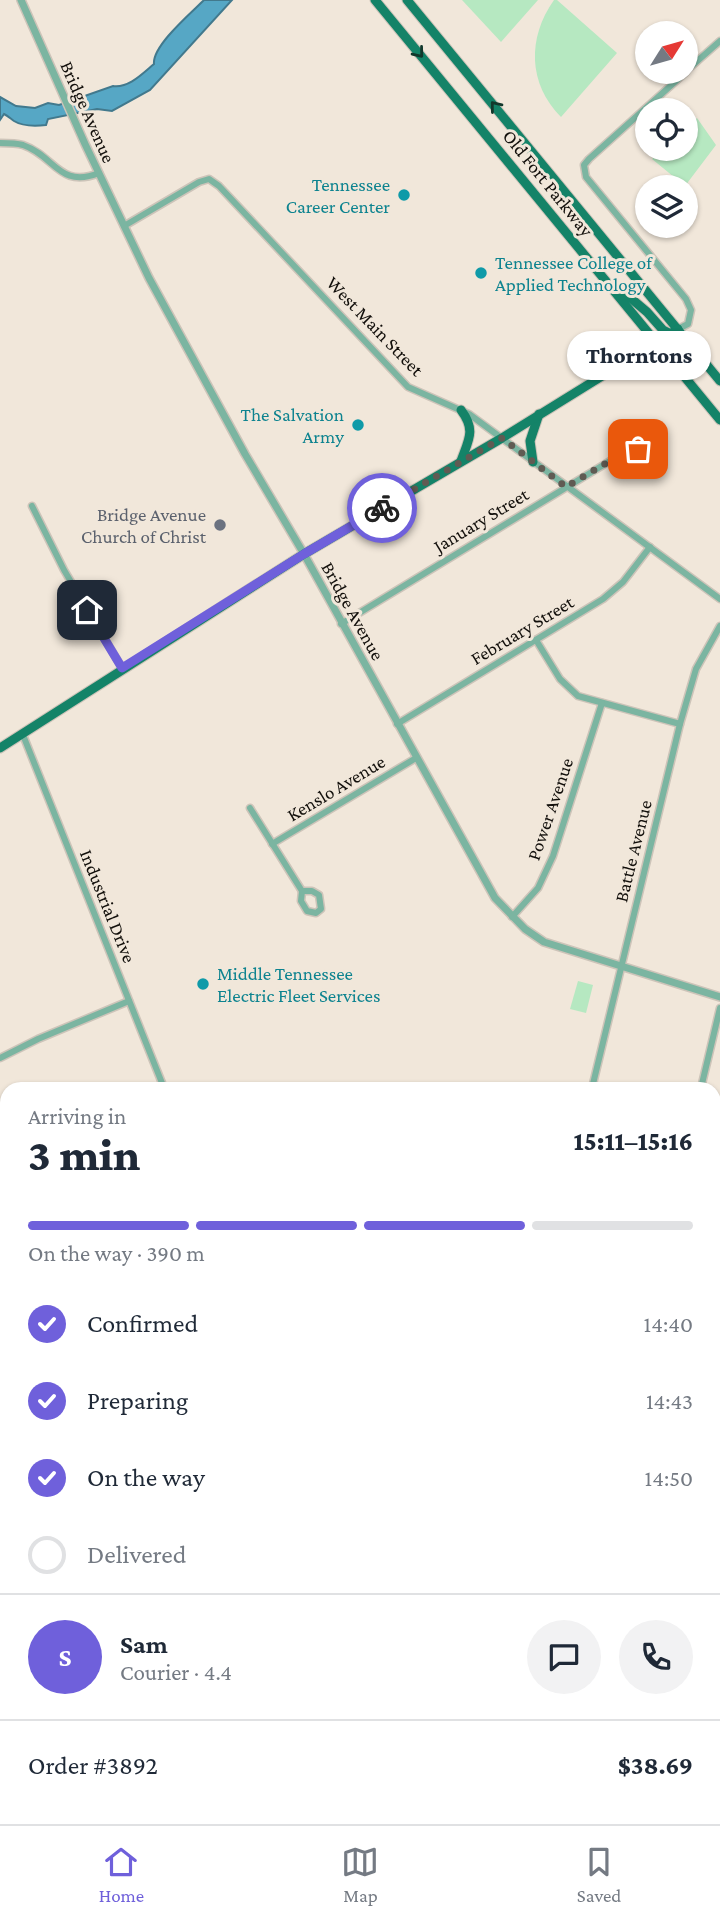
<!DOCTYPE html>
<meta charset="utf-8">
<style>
:root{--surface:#fff;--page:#f2f2f3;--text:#1f2937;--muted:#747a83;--line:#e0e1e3;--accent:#6f60db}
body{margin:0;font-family:"Crimson Pro",serif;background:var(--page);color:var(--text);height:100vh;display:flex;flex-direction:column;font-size:26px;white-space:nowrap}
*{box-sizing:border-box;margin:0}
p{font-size:23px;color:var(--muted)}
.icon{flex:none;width:38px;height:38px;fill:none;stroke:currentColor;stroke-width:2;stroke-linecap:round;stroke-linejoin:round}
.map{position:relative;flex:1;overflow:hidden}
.details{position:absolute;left:0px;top:1082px;width:721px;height:744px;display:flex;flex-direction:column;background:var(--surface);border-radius:21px 21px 0 0;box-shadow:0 2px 5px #0004}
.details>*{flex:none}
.needle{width:46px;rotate:53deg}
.fabs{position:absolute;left:635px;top:21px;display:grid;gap:14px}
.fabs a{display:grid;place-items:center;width:63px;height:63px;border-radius:50%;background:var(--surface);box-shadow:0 2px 5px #0004;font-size:35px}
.pin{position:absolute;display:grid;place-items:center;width:60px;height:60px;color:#fff;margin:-30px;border-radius:14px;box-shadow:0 4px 10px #0006}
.courier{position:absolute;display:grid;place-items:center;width:70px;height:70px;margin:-35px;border:5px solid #6f60db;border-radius:50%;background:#fff;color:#222;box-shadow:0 2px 9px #0007}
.bubble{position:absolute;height:49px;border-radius:24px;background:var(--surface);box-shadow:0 2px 5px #0004;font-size:23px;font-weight:800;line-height:49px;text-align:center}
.head em{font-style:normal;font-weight:800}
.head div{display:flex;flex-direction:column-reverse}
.head{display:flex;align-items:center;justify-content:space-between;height:119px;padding:0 28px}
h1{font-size:46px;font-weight:800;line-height:52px}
.bar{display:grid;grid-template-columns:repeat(4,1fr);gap:10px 7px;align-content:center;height:84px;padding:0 28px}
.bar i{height:9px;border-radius:5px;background:var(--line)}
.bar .active{background:var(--accent)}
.bar p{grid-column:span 4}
.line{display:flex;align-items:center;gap:18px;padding:0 28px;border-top:2px solid var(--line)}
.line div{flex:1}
.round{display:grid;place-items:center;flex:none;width:74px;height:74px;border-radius:37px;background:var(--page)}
ol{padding:0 28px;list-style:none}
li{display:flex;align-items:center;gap:21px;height:77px}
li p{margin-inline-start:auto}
li .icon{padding:7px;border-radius:50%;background:var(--accent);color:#fff;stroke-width:4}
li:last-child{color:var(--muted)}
li i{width:38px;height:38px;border:4px solid var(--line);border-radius:50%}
.tabs{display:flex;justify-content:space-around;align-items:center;height:98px;border-top:2px solid var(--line);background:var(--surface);font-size:19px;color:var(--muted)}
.tabs a{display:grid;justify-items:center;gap:4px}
.tabs .active{color:var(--accent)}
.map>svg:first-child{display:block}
</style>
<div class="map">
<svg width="720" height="1824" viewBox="0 0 720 1824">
<rect width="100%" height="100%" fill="#f1e7da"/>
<g fill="#f0dacd">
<polygon points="7,1598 7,1653 0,1641 0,1602"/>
<polygon points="7,1724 7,1818 63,1818 67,1824 0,1824 0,1728"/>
<polygon points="102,1818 164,1818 154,1824 105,1824"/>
</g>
<g fill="#b6e8c1">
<polygon points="462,0 538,0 501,42"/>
<path d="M554,0h3l60,53 -56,64c-33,-33 -34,-79 -7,-117z"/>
<polygon points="697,118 716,145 685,186 652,159 664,149 686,149 686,129"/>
<polygon points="578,981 593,985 586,1013 570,1009"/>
</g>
<polygon fill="#81bd8f" points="609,1818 697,1818 693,1824 605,1824"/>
<path fill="#56a7c5" stroke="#42798d" stroke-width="2" d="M204,0h28l-82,90 -38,21 -15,-2 -49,10 -2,6c-9,1 -24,1 -32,-4 -3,-2 -6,-5 -10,-7l-4,6v-23l16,9 19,2 13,-5 11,2 54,-19c16,2 29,-12 41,-22 -2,-18 37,-51 50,-64z"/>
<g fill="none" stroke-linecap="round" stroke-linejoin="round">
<g stroke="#42798d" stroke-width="2">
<polyline points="714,1618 720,1604"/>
<polyline points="554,1824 560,1818"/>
</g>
<g stroke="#cdc4b9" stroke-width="9">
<g id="minor">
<polyline points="686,71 720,41"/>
<path d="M0,143c7,0 16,0 23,2 32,11 36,44 76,28"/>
<polyline points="124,226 199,182 209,179 219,186 408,387 469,414 720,599"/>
<polyline points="678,329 688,324 691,310 686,299 586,177 584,165 589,159 686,72"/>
<polyline points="32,506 64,570 122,668"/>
<polyline points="341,624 628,450 638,449"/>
<polyline points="536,640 560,679 578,696 680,724"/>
<polyline points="397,724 603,599 623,582 650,547"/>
<polyline points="23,735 164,1088"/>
<polyline points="250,808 302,891"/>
<polyline points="272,844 416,758"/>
<polygon points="302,891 312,891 319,895 321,909 316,913 307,911 301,901"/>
<polyline points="512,917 538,888 553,856 602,703"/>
<polyline points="0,1058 38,1039 129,1001"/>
<polyline points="592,1088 680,724 696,669 720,626"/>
<polyline points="701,1088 720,1008"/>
<polyline points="714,1261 720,1262"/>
<polyline points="0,1327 7,1328"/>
<polyline points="714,1343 720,1344"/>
<polyline points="714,1374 720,1350"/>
<polyline points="714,1464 720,1465"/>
<polyline points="714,1561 720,1557"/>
<polyline points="0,1593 7,1589"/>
<polyline points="223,1824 233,1818"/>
<polyline points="439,1824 440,1818"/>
</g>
</g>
<g stroke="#cdc4b9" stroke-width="10">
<polyline id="tertiary" points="21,0 85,144 149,278 245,454 304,554 495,898 525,929 544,942 720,997"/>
</g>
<g stroke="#cdc4b9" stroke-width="11">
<g id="primary">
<polyline points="375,0 720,420"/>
<polyline points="407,0 720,381"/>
<polyline points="614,284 647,312 663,330 671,334"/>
<path d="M461,410c15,20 8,29 0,51"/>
<polyline points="533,462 530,441 539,414"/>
<polyline points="0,748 304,554 502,438 678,329"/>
</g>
</g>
<use href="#minor" stroke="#7bb5a1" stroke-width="6"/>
<use href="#tertiary" stroke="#7bb5a1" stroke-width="7"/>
<use href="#primary" stroke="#148368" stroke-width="9"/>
<g stroke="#433f39" stroke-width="2" stroke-dasharray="12 12" stroke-linecap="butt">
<polyline points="714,1684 720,1675"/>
<polyline points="714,1711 720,1708"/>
<polyline points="587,1824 593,1818"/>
</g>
</g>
<defs><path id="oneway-chevron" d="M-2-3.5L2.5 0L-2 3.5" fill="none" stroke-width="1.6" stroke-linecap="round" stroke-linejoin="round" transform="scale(1.75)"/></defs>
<g stroke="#13382c">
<use href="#oneway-chevron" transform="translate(419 53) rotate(51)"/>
<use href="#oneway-chevron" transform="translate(495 106) rotate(-129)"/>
</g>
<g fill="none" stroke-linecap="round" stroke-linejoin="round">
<polyline stroke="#605b53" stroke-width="7" stroke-dasharray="0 12.6" points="382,508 502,438 566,487 628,450 638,449"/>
<polyline stroke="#6f60db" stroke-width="9" points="87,610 122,668 304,554 382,508"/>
</g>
<g fill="#0f9aa8" stroke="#f1e7da" stroke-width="2.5">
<circle cx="404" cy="195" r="7"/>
<circle cx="481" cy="273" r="7"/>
<circle cx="358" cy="425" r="7"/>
<circle cx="203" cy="984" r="7"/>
</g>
<circle fill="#6b7280" stroke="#f1e7da" stroke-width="2.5" cx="220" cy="525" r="7"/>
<g text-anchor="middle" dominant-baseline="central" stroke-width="6" stroke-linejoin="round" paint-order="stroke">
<g font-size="19" fill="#120f0b" stroke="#f1e7da">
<text transform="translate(88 112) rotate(66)">Bridge Avenue</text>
<text transform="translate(548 183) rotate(51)">Old Fort Parkway</text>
<text transform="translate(375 326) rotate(46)">West Main Street</text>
<text transform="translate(481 520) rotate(-31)">January Street</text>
<text transform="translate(353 611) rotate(61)">Bridge Avenue</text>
<text transform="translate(522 630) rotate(-31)">February Street</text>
<text transform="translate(336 788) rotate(-31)">Kenslo Avenue</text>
<text transform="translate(550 809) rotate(-71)">Power Avenue</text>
<text transform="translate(633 851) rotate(-76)">Battle Avenue</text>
<text transform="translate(108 906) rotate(68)">Industrial Drive</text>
</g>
<g font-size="19" fill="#0d838f" stroke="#f1e7da" text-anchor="end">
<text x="390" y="184">Tennessee<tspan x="390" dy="22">Career Center</tspan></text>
<text x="495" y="262" text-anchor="start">Tennessee College of<tspan x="495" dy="22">Applied Technology</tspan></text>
<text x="344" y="414">The Salvation<tspan x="344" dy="22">Army</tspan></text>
<text x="217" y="973" text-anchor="start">Middle Tennessee<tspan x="217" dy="22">Electric Fleet Services</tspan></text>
</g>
<g font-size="19" fill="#5b616d" stroke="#f1e7da" text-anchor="end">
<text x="206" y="514">Bridge Avenue<tspan x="206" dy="22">Church of Christ</tspan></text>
</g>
</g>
</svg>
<div class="fabs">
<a><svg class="needle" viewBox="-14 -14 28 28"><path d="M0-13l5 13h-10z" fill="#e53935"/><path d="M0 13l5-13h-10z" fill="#747a83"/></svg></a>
<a><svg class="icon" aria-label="locate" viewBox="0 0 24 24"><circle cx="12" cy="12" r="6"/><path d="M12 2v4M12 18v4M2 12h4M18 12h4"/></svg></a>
<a><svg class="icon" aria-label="layers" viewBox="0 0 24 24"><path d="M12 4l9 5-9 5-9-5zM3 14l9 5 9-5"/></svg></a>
</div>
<div class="pin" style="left:638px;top:449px;background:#ea580c"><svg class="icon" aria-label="bag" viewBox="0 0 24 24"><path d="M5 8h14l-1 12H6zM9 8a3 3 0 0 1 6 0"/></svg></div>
<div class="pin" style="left:87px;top:610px;background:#1f2937"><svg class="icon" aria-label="home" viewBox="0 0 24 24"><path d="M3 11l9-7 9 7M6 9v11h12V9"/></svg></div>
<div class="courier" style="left:382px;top:508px"><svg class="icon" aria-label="bike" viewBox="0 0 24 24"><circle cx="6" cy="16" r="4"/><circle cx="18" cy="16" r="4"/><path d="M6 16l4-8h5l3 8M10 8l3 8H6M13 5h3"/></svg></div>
<div class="bubble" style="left:567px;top:331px;width:144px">Thorntons</div>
<section class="details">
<div class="head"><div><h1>3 min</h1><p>Arriving in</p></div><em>15:11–15:16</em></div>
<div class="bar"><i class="active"></i><i class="active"></i><i class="active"></i><i></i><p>On the way · 390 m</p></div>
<ol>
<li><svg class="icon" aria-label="check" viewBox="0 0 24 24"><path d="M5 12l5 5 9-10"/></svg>Confirmed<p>14:40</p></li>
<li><svg class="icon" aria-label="check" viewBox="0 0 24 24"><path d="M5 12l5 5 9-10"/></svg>Preparing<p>14:43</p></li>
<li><svg class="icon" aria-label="check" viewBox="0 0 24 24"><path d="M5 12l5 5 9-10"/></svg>On the way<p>14:50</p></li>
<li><i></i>Delivered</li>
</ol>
<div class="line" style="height:126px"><b class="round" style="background:var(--accent);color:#fff">S</b><div><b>Sam</b><p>Courier · 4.4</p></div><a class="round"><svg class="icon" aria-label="chat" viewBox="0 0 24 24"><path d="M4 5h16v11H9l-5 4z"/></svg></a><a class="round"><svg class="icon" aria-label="phone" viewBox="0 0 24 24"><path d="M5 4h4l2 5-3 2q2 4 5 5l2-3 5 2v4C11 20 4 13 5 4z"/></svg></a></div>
<div class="line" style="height:91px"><div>Order #3892</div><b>$38.69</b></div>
</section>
</div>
<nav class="tabs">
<a class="active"><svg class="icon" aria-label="home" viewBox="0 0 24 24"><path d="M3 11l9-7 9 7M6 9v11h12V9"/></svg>Home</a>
<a><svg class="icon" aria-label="map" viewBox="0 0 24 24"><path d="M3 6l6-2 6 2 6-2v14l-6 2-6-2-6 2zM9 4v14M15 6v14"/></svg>Map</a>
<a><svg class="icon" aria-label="saved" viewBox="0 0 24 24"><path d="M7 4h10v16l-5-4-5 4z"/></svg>Saved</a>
</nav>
